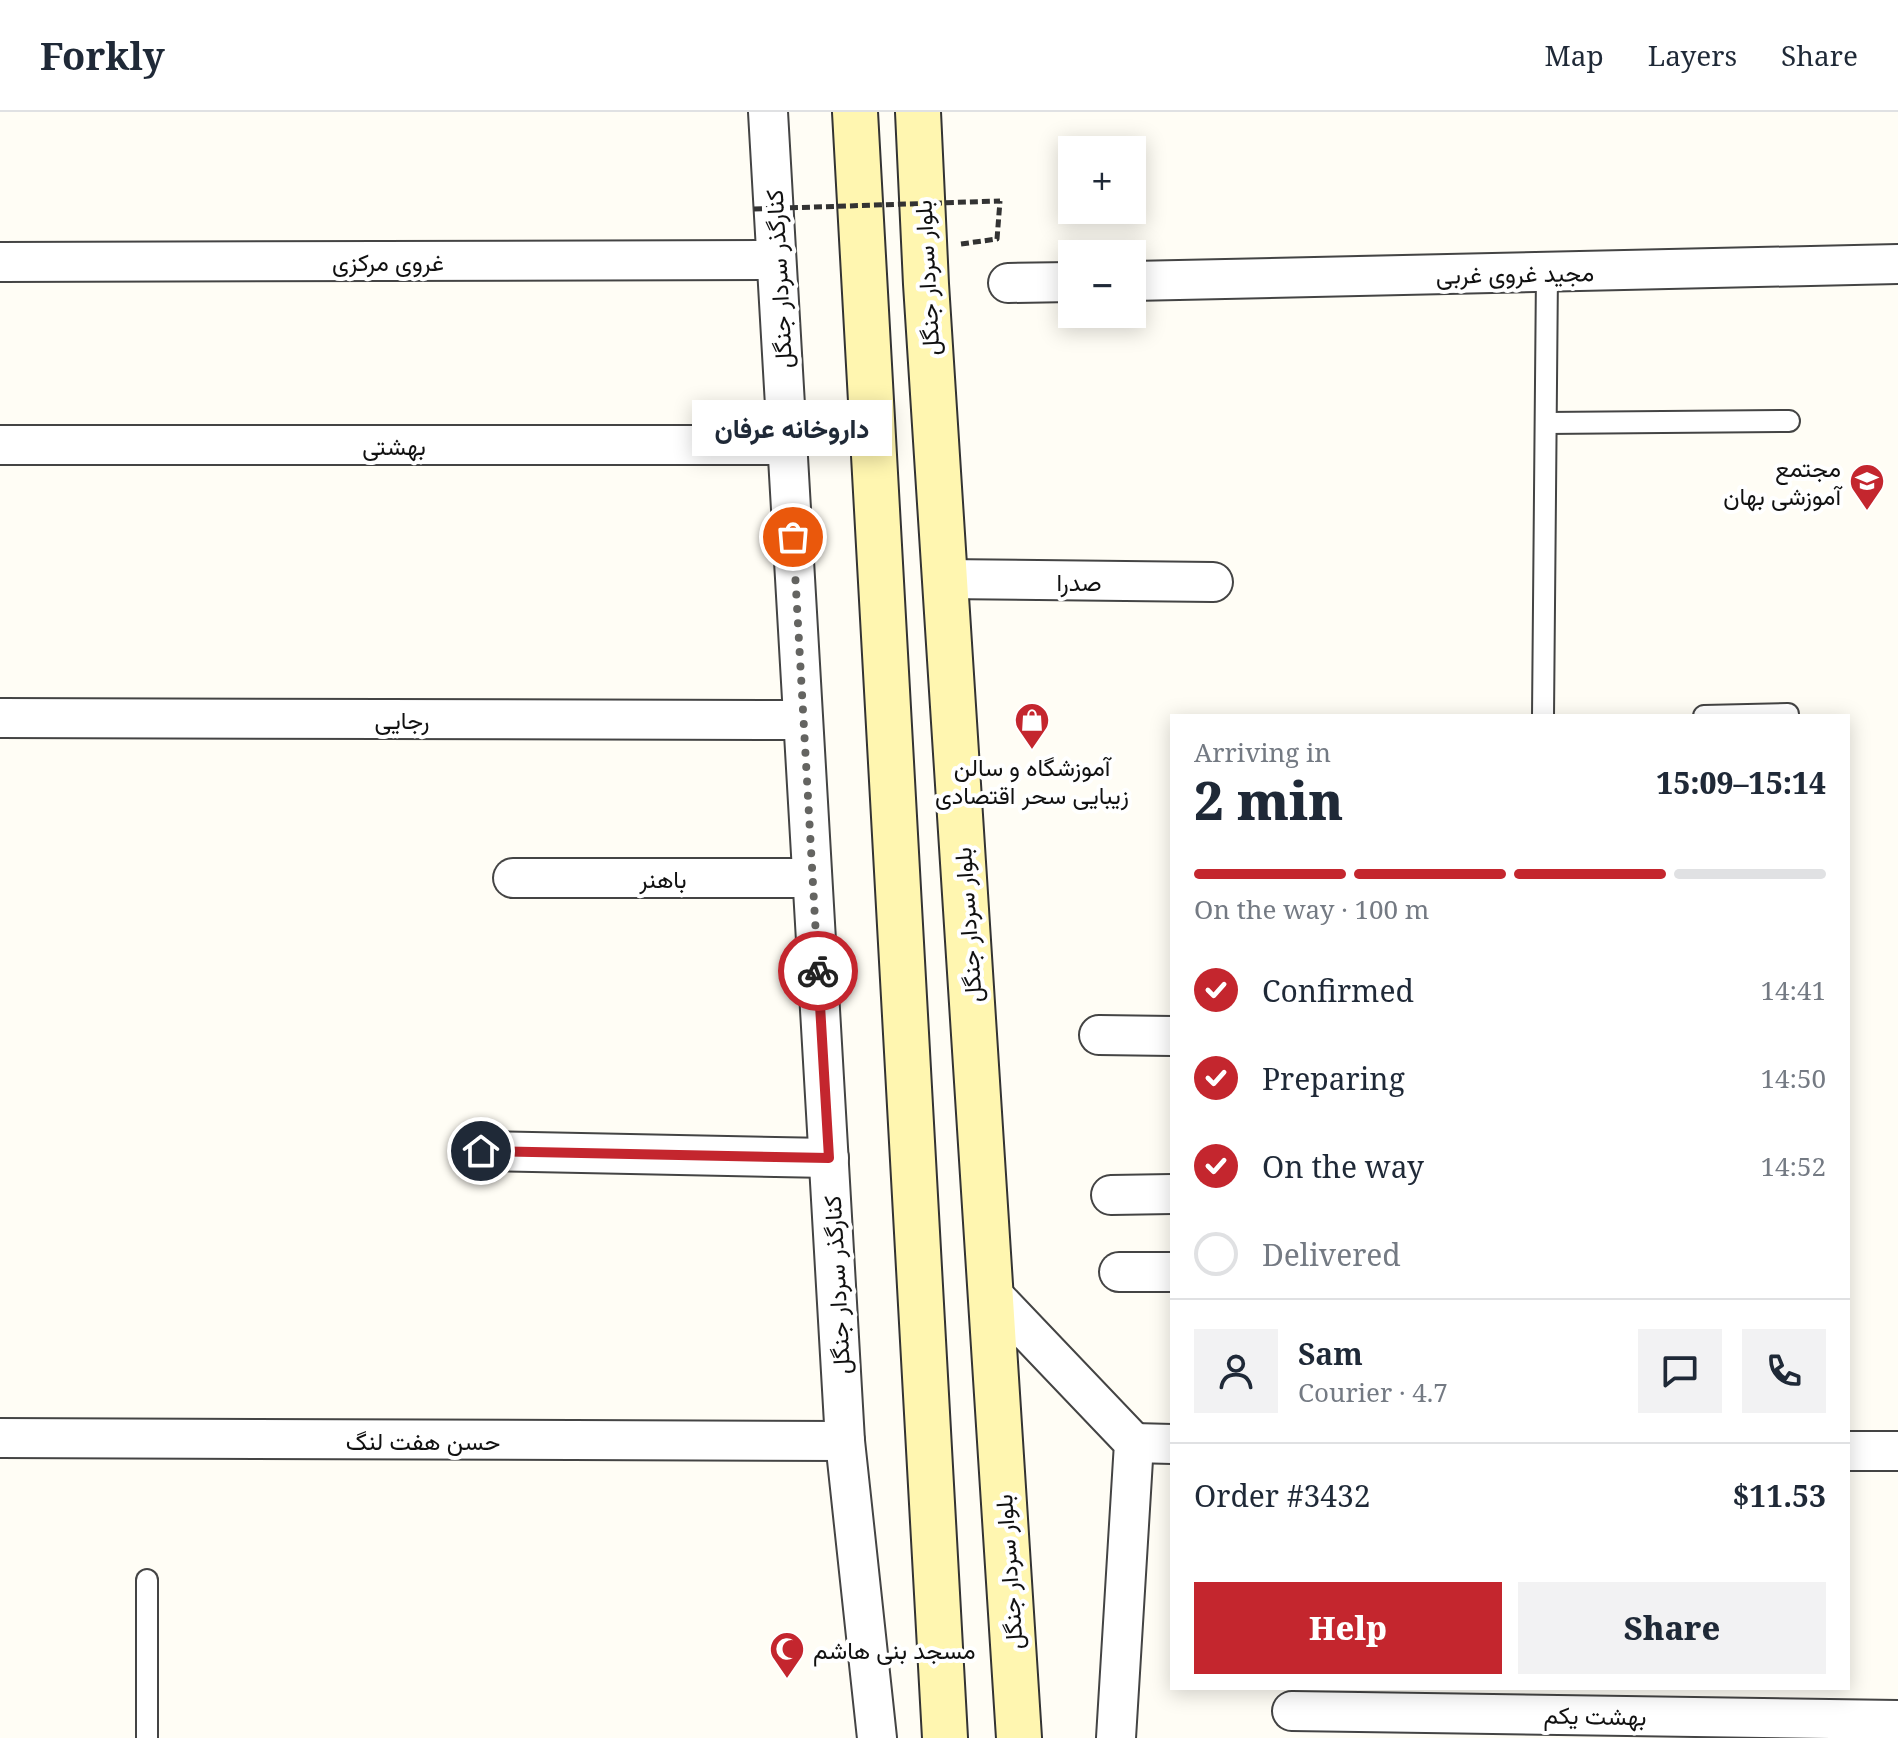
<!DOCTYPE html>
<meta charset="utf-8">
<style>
:root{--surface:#fff;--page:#f2f2f3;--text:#1f2937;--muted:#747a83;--line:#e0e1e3;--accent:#c4262e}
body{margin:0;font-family:"Noto Serif",Vazirmatn,serif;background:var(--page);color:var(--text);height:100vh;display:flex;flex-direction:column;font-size:30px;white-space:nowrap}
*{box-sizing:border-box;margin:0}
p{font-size:26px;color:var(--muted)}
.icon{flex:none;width:44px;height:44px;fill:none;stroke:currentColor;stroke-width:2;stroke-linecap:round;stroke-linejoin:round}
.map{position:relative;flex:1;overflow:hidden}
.drawer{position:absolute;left:1170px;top:602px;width:680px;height:976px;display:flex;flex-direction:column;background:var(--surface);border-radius:0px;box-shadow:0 4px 20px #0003}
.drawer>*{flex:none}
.buttons{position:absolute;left:1058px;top:24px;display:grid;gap:16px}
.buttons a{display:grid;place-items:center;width:88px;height:88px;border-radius:0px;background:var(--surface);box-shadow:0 4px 20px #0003;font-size:40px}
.pin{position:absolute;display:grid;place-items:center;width:68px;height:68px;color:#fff;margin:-34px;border:4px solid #fff;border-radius:50%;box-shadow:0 2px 8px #0007}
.courier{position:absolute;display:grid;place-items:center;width:80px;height:80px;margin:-40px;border:6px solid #c4262e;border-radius:50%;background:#fff;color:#222;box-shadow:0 2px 10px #0007}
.bubble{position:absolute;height:56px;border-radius:0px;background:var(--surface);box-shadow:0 4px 20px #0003;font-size:26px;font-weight:800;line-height:56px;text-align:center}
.headline em{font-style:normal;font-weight:800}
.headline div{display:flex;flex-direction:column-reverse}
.headline{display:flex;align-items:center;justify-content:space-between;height:136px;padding:0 24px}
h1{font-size:52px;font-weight:800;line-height:60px}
.bar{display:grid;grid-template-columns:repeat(4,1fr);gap:12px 8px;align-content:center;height:96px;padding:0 24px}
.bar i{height:10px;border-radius:6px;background:var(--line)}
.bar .on{background:var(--accent)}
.bar p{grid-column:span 4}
.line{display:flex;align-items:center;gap:20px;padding:0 24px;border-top:2px solid var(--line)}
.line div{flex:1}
.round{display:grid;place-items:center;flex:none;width:84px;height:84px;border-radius:0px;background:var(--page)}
ol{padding:0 24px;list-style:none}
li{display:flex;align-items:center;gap:24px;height:88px}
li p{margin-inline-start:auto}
li .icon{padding:8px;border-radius:50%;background:var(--accent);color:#fff;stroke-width:4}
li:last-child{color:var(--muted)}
li i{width:44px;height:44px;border:4px solid var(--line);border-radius:50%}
.primary-button{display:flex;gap:16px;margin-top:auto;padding:16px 24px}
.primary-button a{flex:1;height:92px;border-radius:0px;background:var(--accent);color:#fff;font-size:32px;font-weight:800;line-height:92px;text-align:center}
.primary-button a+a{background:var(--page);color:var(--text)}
header{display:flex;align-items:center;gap:48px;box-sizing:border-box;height:112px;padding:0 40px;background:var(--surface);border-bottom:2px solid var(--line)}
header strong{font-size:38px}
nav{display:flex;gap:44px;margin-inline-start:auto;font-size:28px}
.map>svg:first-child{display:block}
</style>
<header>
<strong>Forkly</strong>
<nav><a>Map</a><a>Layers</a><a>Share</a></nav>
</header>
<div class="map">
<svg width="1898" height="1626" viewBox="0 0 1898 1626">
<rect width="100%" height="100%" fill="#fffdf5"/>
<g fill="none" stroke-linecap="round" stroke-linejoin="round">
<g stroke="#444" stroke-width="24">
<g id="service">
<polyline points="1546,311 1789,309"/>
<polyline points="1543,604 1547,160"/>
<polyline points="1704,604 1788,602"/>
<polyline points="147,1468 147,1626"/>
</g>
</g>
<g stroke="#444" stroke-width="42">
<g id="minor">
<polyline points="768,0 845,1329 877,1626"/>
<polyline points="0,150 776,148"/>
<polyline points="1132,169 1898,152"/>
<polyline points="1008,171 1072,170"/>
<polyline points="0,333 787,333"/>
<polyline points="944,467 1213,470"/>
<polyline points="0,606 803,608"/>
<polyline points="513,766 812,766"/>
<polyline points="1099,923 1172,924"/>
<polyline points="481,1039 829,1046"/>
<polyline points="1111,1083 1172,1082"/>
<polyline points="1119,1160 1172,1160"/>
<polyline points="990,1180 1134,1331 1116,1626"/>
<polyline points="0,1326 845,1329"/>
<polyline points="1134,1331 1172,1332"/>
<polyline points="1848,1339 1898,1339"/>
<polyline points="1292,1599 1898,1608"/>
</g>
</g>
<g stroke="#333" stroke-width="48">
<g id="secondary">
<polyline points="855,0 945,1626"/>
<polyline points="918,0 926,172 1019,1626"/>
</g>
</g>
<polyline stroke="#333" stroke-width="5" stroke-dasharray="8 4" stroke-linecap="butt" points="961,132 997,127 1000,89"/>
<use href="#service" stroke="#fff" stroke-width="20"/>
<use href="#minor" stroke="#fff" stroke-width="38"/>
<use href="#secondary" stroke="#fff6b0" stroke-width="44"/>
<polyline stroke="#333" stroke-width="5" stroke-dasharray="8 4" stroke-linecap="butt" points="754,97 1000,89"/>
</g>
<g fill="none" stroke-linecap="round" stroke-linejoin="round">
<polyline stroke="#646461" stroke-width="8" stroke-dasharray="0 14.4" points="793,425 818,859"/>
<polyline stroke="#c4262e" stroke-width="10" points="481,1039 829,1046 818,859"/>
</g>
<defs>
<g id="school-pin" transform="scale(1.8)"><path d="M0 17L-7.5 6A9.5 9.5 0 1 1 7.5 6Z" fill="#c4262e" stroke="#fff"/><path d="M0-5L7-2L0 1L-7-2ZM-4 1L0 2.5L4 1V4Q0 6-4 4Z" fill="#fff"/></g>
<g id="shop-pin" transform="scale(1.8)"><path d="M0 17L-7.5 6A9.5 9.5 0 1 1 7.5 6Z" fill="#c4262e" stroke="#fff"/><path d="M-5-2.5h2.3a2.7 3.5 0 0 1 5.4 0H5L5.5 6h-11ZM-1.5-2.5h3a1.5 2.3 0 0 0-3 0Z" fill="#fff"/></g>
<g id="mosque-pin" transform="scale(1.8)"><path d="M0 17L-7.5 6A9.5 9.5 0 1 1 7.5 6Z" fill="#c4262e" stroke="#fff"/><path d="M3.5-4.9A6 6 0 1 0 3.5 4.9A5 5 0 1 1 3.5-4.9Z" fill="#fff"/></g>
</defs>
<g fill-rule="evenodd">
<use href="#school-pin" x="1867" y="369"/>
<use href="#shop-pin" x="1032" y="608"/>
<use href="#mosque-pin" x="787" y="1537"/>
</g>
<g text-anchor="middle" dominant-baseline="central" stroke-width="8" stroke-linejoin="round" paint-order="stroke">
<g font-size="24" fill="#111" stroke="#fff">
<text x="388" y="149">غروی مرکزی</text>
<text transform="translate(1515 161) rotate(-1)">مجید غروی غربی</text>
<text transform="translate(926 166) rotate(-93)">بلوار سردار جنگل</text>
<text transform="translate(778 167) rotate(-93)">کنارگذر سردار جنگل</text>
<text x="394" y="333">بهشتی</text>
<text x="1079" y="469">صدرا</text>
<text x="402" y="607">رجایی</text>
<text x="663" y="766">باهنر</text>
<text transform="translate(967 813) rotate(-94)">بلوار سردار جنگل</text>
<text transform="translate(836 1173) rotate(-93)">کنارگذر سردار جنگل</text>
<text x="423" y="1328">حسن هفت لنگ</text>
<text transform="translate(1008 1460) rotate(-94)">بلوار سردار جنگل</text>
<text transform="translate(1595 1603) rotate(1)">بهشت یکم</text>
</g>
<g font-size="24" fill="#111" stroke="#fff" text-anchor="end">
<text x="1841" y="355">مجتمع<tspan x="1841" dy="28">آموزشی بهان</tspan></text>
<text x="1032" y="654" text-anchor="middle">آموزشگاه و سالن<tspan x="1032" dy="28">زیبایی سحر اقتصادی</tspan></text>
<text x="813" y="1537" text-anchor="start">مسجد بنی هاشم</text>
</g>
</g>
</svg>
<div class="buttons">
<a>+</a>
<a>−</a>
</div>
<div class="pin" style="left:793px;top:425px;background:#ea580c"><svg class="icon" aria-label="bag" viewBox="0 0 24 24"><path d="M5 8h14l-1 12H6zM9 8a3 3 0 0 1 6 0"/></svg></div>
<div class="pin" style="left:481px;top:1039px;background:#1f2937"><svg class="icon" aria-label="home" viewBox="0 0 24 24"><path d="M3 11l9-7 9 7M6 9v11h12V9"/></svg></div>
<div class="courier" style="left:818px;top:859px"><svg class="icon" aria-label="bike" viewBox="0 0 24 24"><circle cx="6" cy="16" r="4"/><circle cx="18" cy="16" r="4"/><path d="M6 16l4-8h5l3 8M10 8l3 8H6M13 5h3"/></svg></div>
<div class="bubble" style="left:692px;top:288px;width:200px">داروخانه عرفان</div>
<section class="drawer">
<div class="headline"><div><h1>2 min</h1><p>Arriving in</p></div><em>15:09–15:14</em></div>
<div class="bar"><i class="on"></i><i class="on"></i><i class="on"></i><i></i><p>On the way · 100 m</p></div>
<ol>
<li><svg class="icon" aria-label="check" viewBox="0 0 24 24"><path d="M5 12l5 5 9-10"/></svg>Confirmed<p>14:41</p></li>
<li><svg class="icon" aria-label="check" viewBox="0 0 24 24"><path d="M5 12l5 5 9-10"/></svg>Preparing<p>14:50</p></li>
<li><svg class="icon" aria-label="check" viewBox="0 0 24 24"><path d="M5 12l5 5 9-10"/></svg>On the way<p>14:52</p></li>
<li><i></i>Delivered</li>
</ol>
<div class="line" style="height:144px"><a class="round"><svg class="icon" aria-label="person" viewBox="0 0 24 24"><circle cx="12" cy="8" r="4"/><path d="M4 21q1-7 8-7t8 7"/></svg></a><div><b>Sam</b><p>Courier · 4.7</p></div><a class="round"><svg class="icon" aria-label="chat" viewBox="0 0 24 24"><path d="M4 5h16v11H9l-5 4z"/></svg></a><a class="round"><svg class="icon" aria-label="phone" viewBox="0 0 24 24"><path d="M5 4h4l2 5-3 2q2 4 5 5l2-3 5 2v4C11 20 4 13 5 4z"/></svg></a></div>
<div class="line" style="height:104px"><div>Order #3432</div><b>$11.53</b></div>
<div class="primary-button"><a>Help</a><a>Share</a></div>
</section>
</div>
